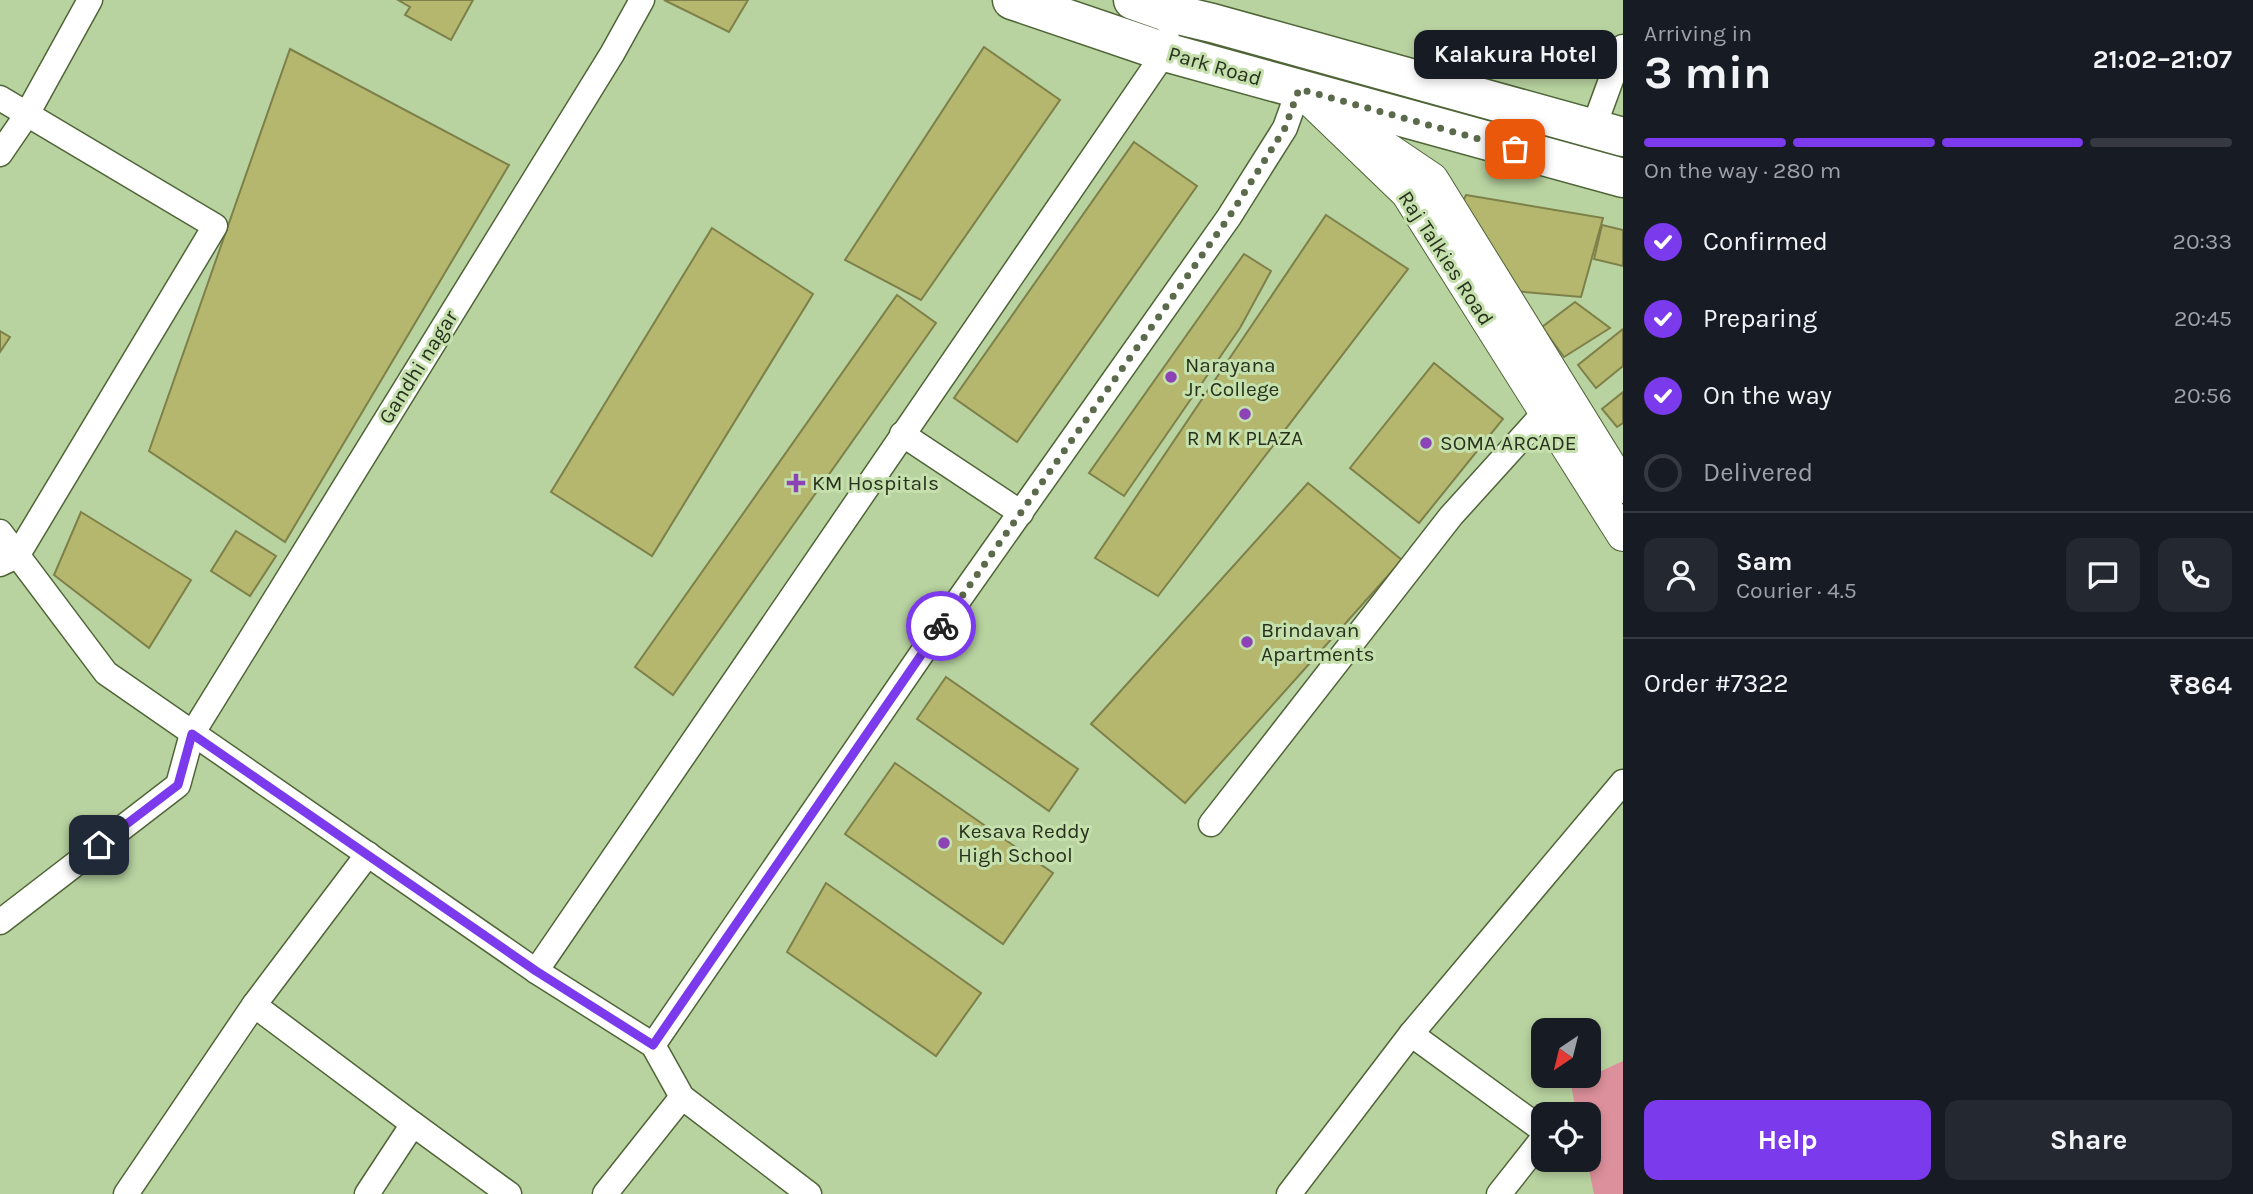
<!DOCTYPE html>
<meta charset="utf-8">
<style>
:root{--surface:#171b24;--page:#242831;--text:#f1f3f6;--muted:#9ea1a6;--line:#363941;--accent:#7c3aed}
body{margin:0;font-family:Karla,sans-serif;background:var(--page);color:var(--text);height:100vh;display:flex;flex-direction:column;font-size:26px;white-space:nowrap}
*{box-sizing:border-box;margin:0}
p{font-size:23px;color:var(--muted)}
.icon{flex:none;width:38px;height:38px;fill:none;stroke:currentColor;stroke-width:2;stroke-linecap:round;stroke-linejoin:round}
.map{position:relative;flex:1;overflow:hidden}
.drawer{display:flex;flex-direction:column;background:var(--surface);width:630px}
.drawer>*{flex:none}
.needle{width:46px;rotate:215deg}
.controls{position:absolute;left:1531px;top:1018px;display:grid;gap:14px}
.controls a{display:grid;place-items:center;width:70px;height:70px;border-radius:14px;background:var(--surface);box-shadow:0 4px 10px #0003;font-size:35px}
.pin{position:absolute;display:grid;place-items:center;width:60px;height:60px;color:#fff;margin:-30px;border-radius:14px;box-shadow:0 4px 10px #0006}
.courier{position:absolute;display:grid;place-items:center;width:70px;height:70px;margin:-35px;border:5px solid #7c3aed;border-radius:50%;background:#fff;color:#222;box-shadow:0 2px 9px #0007}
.bubble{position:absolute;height:49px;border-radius:14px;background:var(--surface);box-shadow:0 4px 10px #0003;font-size:23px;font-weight:700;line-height:49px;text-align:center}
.overview em{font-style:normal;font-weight:700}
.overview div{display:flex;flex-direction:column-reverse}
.overview{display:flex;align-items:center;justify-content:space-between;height:119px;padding:0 21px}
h1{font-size:46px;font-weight:700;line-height:52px}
.bar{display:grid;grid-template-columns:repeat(4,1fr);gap:10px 7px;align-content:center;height:84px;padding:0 21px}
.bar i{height:9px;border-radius:5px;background:var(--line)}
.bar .selected{background:var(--accent)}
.bar p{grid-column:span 4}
.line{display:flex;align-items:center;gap:18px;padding:0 21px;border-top:2px solid var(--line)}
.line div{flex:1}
.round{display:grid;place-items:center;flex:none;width:74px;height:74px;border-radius:14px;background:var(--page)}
ol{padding:0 21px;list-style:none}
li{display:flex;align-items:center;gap:21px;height:77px}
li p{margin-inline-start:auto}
li .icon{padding:7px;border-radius:50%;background:var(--accent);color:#fff;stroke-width:4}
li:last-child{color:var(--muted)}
li i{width:38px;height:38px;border:4px solid var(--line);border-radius:50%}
.button{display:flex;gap:14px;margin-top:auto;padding:14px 21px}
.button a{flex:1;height:80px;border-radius:14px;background:var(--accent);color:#fff;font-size:28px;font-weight:700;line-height:80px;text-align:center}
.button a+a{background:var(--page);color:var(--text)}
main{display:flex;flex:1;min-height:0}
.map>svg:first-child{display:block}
</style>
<main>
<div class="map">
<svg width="1623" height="1194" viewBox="0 0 1623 1194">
<rect width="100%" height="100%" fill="#b8d3a0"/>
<polygon fill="#dc909b" points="1623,1061 1623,1194 1594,1194 1587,1160 1589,1160 1589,1115 1577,1115 1571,1085"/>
<g fill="#b4b76d" stroke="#7e804a" stroke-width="2">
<polygon points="398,0 473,0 451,40 405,15 410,7"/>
<polygon points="664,0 748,0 729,32"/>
<polygon points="984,47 1060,100 921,300 845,260"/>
<polygon points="290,49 509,165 285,542 149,451"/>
<polygon points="1134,142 1197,186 1017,442 954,398"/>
<polygon points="1466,195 1603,218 1581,297 1514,291 1461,205"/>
<polygon points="1326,215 1408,269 1158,596 1095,558"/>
<polygon points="1602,225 1623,230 1623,266 1594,259"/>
<polygon points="712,228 813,294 652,556 551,492"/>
<polygon points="1244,254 1271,271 1240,328 1124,496 1089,473"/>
<polygon points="897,295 936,323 673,695 635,667"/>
<polygon points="1575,302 1610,328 1564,357 1542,327"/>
<polygon points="1623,329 1623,366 1596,388 1578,365"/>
<polygon points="0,331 10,337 0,352"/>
<polygon points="1434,363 1503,419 1419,523 1350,468"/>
<polygon points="1623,392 1623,423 1617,427 1602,409"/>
<polygon points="1308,483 1402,560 1185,803 1091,724"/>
<polygon points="81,512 191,580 149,648 54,575"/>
<polygon points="236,531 276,556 250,596 211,571"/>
<polygon points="946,677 1078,769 1049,811 917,719"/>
<polygon points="895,763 1053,873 1003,944 845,834"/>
<polygon points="826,883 981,993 936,1056 787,952"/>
</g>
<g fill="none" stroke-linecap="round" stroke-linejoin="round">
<g stroke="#4f6537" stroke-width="27">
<g id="minor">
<polyline points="0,98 215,226 17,556 0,564"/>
<polyline points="1593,129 1623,47"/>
<polyline points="0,154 26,116 90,0"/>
<polyline points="902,434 1021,513"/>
<polyline points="0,532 106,673 536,971 653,1045 682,1097 809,1194"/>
<polyline points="1211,824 1451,516 1545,412"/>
<polyline points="0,922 178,785 192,734 612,54 642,0"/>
<polyline points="536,971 1165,52 1167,38"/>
<polyline points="1411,1034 1544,1131"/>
<polyline points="653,1045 953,608 1229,217 1285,128 1299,89"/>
<polyline points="413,1124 509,1194"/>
<polyline points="126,1194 254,1005"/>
<polyline points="367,1194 413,1124 254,1005 368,854"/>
<polyline points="605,1194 682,1097"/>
<polyline points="1289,1194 1411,1034 1623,782"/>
<polyline points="1499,1194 1544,1137"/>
</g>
</g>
<g stroke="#4f6537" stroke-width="34">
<g id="tertiary">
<polyline points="1299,89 1407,193 1623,535"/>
<polyline points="1370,137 1432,179 1623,487"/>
</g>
</g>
<g stroke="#4f6537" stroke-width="41">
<g id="primary">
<polyline points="1012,0 1165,52 1623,178"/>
<polyline points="1133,0 1170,13 1212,23 1623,137"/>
</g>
</g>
<use href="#minor" stroke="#fff" stroke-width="24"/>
<use href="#tertiary" stroke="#fff" stroke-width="32"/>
<use href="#primary" stroke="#fff" stroke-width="38"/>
</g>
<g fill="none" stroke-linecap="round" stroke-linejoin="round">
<polyline stroke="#5a6a4b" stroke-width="7" stroke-dasharray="0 12.6" points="941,626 1229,217 1285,128 1299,89 1515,149"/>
<polyline stroke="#7c3aed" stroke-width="9" points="99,845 178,785 192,734 536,971 653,1045 941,626"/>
</g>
<g fill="#8b43b6" stroke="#c5e0ac" stroke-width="2.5">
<circle cx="1171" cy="377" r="7"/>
<circle cx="1245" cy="414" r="7"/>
<circle cx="1426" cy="443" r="7"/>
<path d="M792.5 472.5h7v7h7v7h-7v7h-7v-7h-7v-7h7z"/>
<circle cx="1247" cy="642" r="7"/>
<circle cx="944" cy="843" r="7"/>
</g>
<g text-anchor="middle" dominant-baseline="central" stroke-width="6" stroke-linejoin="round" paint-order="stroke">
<g font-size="21" fill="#27311d" stroke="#c5e0ac">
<text transform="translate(1215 66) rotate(16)">Park Road</text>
<text transform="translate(1446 258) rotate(57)">Raj Talkies Road</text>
<text transform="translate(418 367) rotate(-58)">Gandhi nagar</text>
</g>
<g font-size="21" fill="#27311d" stroke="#c5e0ac" text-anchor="start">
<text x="1185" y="365">Narayana<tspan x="1185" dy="24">Jr. College</tspan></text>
<text x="1245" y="438" text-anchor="middle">R M K PLAZA</text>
<text x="1440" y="443">SOMA ARCADE</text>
<text x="812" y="483">KM Hospitals</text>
<text x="1261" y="630">Brindavan<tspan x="1261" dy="24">Apartments</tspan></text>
<text x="958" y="831">Kesava Reddy<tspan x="958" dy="24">High School</tspan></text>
</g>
</g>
</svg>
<div class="controls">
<a><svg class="needle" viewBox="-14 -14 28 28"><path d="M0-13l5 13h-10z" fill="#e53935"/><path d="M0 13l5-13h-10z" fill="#9ea1a6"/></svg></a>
<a><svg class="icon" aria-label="locate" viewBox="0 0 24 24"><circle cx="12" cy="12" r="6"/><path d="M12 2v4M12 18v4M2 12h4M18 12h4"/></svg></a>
</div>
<div class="pin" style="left:1515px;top:149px;background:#ea580c"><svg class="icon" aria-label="bag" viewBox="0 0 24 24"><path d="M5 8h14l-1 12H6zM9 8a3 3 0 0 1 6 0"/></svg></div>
<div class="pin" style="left:99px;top:845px;background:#1f2937"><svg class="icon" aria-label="home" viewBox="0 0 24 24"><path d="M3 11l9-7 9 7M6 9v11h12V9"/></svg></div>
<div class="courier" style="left:941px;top:626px"><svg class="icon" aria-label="bike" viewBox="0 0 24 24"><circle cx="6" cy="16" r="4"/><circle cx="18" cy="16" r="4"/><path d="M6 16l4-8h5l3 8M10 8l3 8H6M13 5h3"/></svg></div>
<div class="bubble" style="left:1414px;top:30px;width:203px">Kalakura Hotel</div>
</div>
<section class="drawer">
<div class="overview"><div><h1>3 min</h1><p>Arriving in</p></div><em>21:02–21:07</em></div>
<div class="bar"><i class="selected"></i><i class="selected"></i><i class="selected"></i><i></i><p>On the way · 280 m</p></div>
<ol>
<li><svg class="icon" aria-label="check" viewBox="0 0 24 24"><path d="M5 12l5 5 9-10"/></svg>Confirmed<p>20:33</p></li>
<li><svg class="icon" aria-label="check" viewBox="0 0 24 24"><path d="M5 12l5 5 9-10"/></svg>Preparing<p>20:45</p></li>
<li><svg class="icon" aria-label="check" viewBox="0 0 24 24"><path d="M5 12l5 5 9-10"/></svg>On the way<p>20:56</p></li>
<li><i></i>Delivered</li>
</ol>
<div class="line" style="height:126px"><a class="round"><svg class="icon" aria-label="person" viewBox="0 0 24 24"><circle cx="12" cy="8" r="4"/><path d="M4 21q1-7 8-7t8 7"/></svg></a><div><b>Sam</b><p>Courier · 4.5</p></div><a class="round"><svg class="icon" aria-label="chat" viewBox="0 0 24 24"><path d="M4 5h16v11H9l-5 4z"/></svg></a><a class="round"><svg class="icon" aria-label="phone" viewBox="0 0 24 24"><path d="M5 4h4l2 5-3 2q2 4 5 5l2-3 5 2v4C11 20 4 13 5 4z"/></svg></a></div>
<div class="line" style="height:91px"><div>Order #7322</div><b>₹864</b></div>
<div class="button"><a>Help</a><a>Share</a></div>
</section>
</main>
